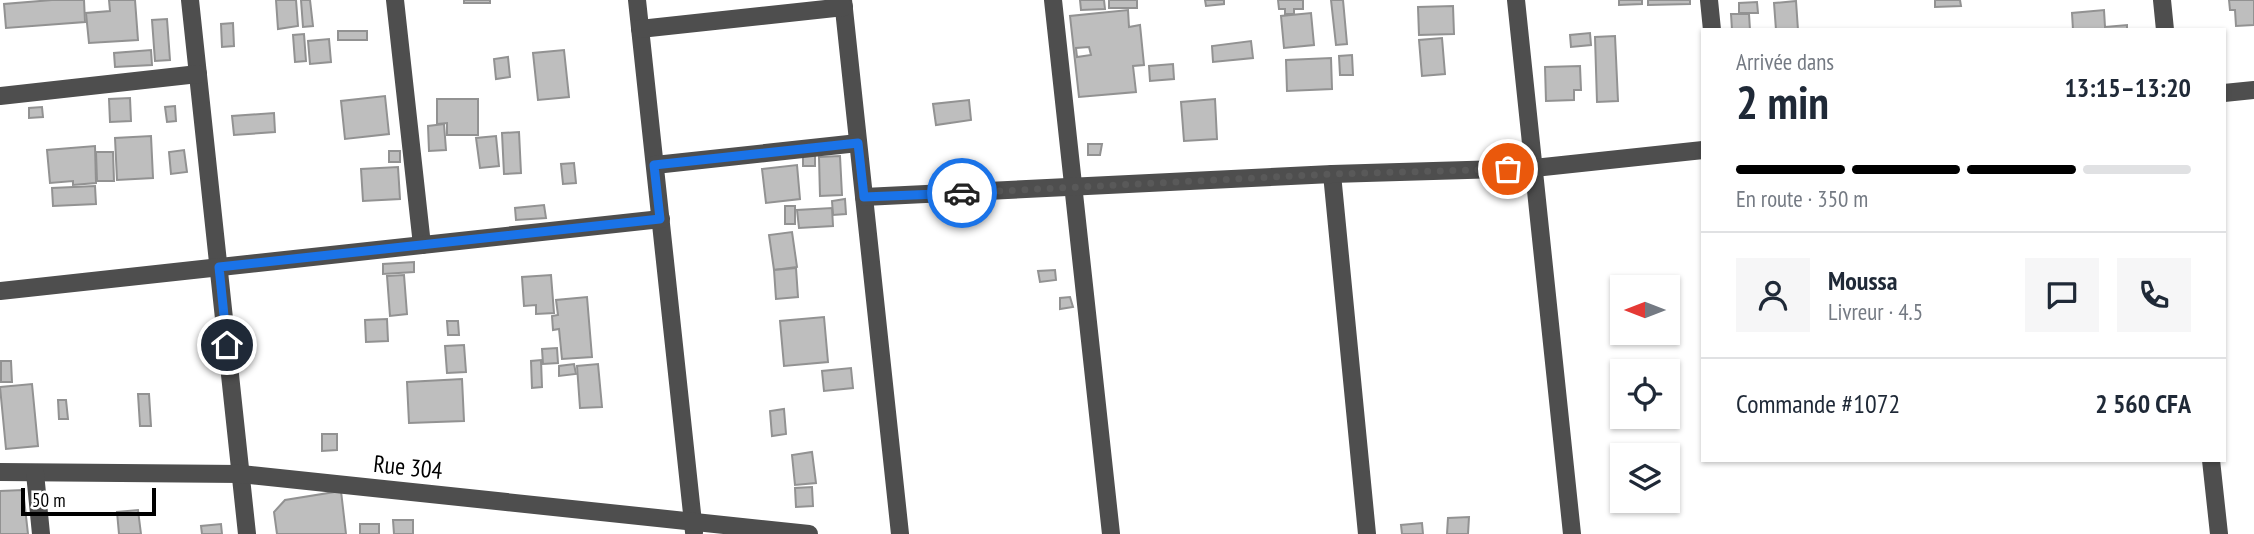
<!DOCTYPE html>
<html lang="fr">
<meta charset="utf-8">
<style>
:root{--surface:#fff;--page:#f6f6f7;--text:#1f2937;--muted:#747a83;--line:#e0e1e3;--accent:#000}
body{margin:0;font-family:"PT Sans Narrow",sans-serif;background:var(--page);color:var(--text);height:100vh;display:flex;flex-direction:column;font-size:26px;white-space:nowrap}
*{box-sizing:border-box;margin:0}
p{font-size:23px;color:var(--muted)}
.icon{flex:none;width:38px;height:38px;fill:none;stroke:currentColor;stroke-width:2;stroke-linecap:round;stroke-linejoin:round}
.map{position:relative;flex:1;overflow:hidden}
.panel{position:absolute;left:1701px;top:28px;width:525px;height:434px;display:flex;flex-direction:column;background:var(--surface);border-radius:0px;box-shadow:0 2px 5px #0004}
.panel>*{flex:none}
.needle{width:46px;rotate:270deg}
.tools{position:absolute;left:1610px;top:275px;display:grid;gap:14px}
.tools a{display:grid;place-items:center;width:70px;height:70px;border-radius:0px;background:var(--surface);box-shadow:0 2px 5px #0004;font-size:35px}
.scale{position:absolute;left:21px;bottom:18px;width:135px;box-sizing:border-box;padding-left:7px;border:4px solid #000;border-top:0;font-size:19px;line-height:24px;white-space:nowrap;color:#000;-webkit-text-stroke:5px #fff;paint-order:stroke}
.pin{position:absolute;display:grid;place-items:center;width:60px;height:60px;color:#fff;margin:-30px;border:4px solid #fff;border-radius:50%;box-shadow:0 2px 7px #0007}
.courier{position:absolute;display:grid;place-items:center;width:70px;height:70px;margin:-35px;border:5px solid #1a73e8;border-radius:50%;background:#fff;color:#222;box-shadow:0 2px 9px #0007}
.head em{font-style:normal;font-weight:700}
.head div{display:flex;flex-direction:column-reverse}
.head{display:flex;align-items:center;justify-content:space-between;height:119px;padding:0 35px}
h1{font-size:46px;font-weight:700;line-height:52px}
.bar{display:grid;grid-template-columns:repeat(4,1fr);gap:10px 7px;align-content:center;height:84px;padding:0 35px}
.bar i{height:9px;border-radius:5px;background:var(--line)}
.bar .on{background:var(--accent)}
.bar p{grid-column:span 4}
.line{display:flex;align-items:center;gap:18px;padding:0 35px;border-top:2px solid var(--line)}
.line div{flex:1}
.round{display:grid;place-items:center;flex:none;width:74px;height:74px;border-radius:0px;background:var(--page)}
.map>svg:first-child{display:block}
</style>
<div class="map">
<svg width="2254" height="534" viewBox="0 0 2254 534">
<rect width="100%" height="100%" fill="#fff"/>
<g fill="#bebebe" stroke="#929292" stroke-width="2" fill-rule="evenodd">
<polygon points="52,0 84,0 85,22 6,28 4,4"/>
<polygon points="109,0 135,0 138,40 89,43 86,13 110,11"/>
<polygon points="276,0 296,0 298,26 278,29"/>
<polygon points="301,0 310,0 313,26 303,27"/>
<rect x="464" y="0" width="26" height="3"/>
<polygon points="1080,0 1104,0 1105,9 1081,10"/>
<rect x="1109" y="0" width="28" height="8"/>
<polygon points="1205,0 1224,0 1224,4 1206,6"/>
<polygon points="1278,0 1303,0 1303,9 1294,9 1294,14 1285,14 1285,9 1279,9"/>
<polygon points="1331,0 1343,0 1347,44 1336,45"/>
<polygon points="1619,0 1642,0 1642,4 1619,5"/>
<polygon points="1648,0 1690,0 1690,4 1648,5"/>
<polygon points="1935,0 1960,0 1961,6 1935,7"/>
<polygon points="2229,0 2254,0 2254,25 2236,26 2235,10 2230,10"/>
<polygon points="1796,1 1798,30 1776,30 1774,3"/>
<polygon points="1757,2 1758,13 1739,13 1739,3"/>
<polygon points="1453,6 1454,34 1419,35 1418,7"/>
<path d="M1128,10l1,17 11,-2 4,40 -11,1 3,26 -57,5 -9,-81zM1089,47l2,8 -14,2 -1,-9z"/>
<polygon points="2104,10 2105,27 2127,25 2127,30 2073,30 2072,13"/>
<polygon points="1311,13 1314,45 1284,48 1281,16"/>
<polygon points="1731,14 1749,14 1750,30 1732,30"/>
<polygon points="167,19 170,60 155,61 152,20"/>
<polygon points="233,23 234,46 222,47 221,24"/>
<rect x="338" y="31" width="29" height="9"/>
<polygon points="1590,33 1591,45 1571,47 1570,35"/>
<polygon points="304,34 306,61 295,62 293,35"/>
<polygon points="1615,36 1618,101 1597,102 1595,37"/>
<polygon points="1442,38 1445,74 1422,76 1419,40"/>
<polygon points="329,39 331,62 310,64 308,41"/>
<polygon points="1251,41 1253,58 1213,62 1212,46"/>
<polygon points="151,50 152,65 115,67 114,53"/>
<polygon points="564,50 569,97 538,100 533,53"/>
<polygon points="1352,55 1353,75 1340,75 1339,56"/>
<polygon points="508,57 510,77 496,79 494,59"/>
<polygon points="1331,58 1332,89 1287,91 1286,60"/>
<polygon points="1173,64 1174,79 1150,81 1149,66"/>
<polygon points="1580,66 1581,90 1574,90 1574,100 1546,101 1545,67"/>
<polygon points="385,96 389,134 345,139 341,101"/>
<polygon points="130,98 131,121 110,122 109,99"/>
<polygon points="437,99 478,99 478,135 447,135 447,123 437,124"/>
<polygon points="1215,99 1217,139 1184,141 1181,102"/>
<polygon points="969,100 971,120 936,125 933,104"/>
<polygon points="175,106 176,121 167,122 165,107"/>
<polygon points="42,107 43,117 29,118 29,108"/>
<polygon points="274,113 275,132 234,135 232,116"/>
<polygon points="444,124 446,150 429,151 428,126"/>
<polygon points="519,132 521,173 504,174 502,133"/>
<polygon points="151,136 153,178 117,180 115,138"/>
<polygon points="496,136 499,166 480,168 476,138"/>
<polygon points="1088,144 1102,144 1100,155 1088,155"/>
<polygon points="95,146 96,183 73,185 73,181 50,183 47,150"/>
<polygon points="184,150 187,172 171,174 169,152"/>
<rect x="389" y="151" width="11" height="11"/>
<polygon points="96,152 113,152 114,181 97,181"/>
<polygon points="815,155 815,166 803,166 803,156"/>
<polygon points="840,156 842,195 820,196 819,157"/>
<polygon points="574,163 576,183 563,184 561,164"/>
<polygon points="797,165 800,199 766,203 762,169"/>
<polygon points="398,167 400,199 363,201 361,169"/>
<polygon points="95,186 96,204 53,206 52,188"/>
<polygon points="845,199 846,214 833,215 832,201"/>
<polygon points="544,205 546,218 516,220 515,208"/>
<rect x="785" y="206" width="10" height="18"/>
<polygon points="832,208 833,226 799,228 797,210"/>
<polygon points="792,232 797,267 774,270 769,235"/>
<polygon points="414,262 414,272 383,274 383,264"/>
<polygon points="796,268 798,297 776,299 774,270"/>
<polygon points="1055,270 1056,280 1040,282 1038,271"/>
<polygon points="404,275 407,314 390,316 387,276"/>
<polygon points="551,275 554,313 536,314 536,305 524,306 522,277"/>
<polygon points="587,297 592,357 562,359 559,329 553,330 552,316 558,315 556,300"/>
<polygon points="1070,297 1073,307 1060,309 1060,298"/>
<polygon points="824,317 828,362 784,366 780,321"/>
<polygon points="387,319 388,341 366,342 365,320"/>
<polygon points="447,321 458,321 459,335 448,335"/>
<polygon points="464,345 466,372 447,373 445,346"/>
<polygon points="557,348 558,363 543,364 542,349"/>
<polygon points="541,360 542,387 532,388 531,361"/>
<polygon points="1,361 11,361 12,382 1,382"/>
<polygon points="574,364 576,374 559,376 559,366"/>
<polygon points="598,364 602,407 580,408 577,366"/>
<polygon points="851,368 853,388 824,391 822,371"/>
<polygon points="462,379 464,421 409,423 407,382"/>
<polygon points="32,384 38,446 6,449 0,387"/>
<polygon points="138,394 149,394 151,426 140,426"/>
<polygon points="58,400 66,400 68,419 59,419"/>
<polygon points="784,409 786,434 772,436 770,411"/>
<polygon points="322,434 337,434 337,450 322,451"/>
<polygon points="812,452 816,483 795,485 792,455"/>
<polygon points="812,487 813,506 796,507 795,488"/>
<polygon points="23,490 28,534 0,534 0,491"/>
<polygon points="341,491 346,534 277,534 274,512 285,500"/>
<polygon points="138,510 141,534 119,534 117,512"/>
<polygon points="1469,517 1468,534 1447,534 1448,518"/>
<polygon points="393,520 413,520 413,534 394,534"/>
<polygon points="1422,523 1423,534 1402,534 1401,525"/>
<polygon points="221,524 222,534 202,534 201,526"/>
<rect x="360" y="524" width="19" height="10"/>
</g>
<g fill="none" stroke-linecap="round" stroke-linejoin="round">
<g stroke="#4e4e4e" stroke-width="18">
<polyline points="190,0 247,534"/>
<polyline points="395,0 422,245"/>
<polyline points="637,0 694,532"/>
<polyline points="843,0 900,534"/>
<polyline points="1053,0 1111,534"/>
<polyline points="1516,0 1572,534"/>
<polyline points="1709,0 1712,30"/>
<polyline points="2162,0 2165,30"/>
<polyline points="640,29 844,7"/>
<polyline points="2224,93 2254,90"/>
<polyline points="0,96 198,74"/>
<polyline points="655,165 858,143"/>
<polyline points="1332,174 1367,534"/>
<polyline points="864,197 1332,174 1534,168 1703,150"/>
<polyline points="0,291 661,219"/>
<polyline points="2211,460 2219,534"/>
<polyline points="0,472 241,474 809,534"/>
<polyline points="35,473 41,534"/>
</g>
</g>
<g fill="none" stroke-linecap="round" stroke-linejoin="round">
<polyline stroke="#595959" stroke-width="7" stroke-dasharray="0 12.6" points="962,193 1332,174 1508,169"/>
<polyline stroke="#1a73e8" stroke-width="9" points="227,345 219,267 660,219 654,165 858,143 864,197 962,193"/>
</g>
<g text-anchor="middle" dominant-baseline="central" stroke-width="5" stroke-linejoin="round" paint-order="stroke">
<g font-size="24" fill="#000" stroke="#fff">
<text transform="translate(408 467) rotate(6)">Rue 304</text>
</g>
</g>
</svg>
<div class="tools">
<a><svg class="needle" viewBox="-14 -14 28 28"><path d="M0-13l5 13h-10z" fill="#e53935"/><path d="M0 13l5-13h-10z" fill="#747a83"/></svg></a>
<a><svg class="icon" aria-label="locate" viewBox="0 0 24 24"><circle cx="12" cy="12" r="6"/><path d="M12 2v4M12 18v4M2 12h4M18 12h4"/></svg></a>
<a><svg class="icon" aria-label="layers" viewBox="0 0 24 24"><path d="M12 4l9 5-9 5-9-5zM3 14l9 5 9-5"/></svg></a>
</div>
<div class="scale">50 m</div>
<div class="pin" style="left:1508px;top:169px;background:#ea580c"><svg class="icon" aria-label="bag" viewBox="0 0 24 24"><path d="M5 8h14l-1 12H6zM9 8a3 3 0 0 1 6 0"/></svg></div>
<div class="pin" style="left:227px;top:345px;background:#1f2937"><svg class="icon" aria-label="home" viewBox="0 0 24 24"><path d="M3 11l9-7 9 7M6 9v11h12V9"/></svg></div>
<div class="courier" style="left:962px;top:193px"><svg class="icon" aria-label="car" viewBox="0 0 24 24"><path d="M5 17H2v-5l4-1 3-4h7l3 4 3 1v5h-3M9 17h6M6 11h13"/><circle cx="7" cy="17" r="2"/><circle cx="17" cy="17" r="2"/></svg></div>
<section class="panel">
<div class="head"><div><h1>2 min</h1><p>Arrivée dans</p></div><em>13:15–13:20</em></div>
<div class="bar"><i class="on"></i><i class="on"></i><i class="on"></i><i></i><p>En route · 350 m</p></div>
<div class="line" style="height:126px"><a class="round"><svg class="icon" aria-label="person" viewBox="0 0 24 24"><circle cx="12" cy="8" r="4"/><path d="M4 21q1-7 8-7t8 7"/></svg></a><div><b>Moussa</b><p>Livreur · 4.5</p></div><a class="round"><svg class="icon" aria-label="chat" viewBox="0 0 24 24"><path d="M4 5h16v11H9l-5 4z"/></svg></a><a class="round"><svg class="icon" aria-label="phone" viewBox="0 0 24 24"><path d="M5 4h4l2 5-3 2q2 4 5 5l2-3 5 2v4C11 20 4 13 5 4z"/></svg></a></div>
<div class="line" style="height:91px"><div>Commande #1072</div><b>2 560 CFA</b></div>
</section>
</div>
